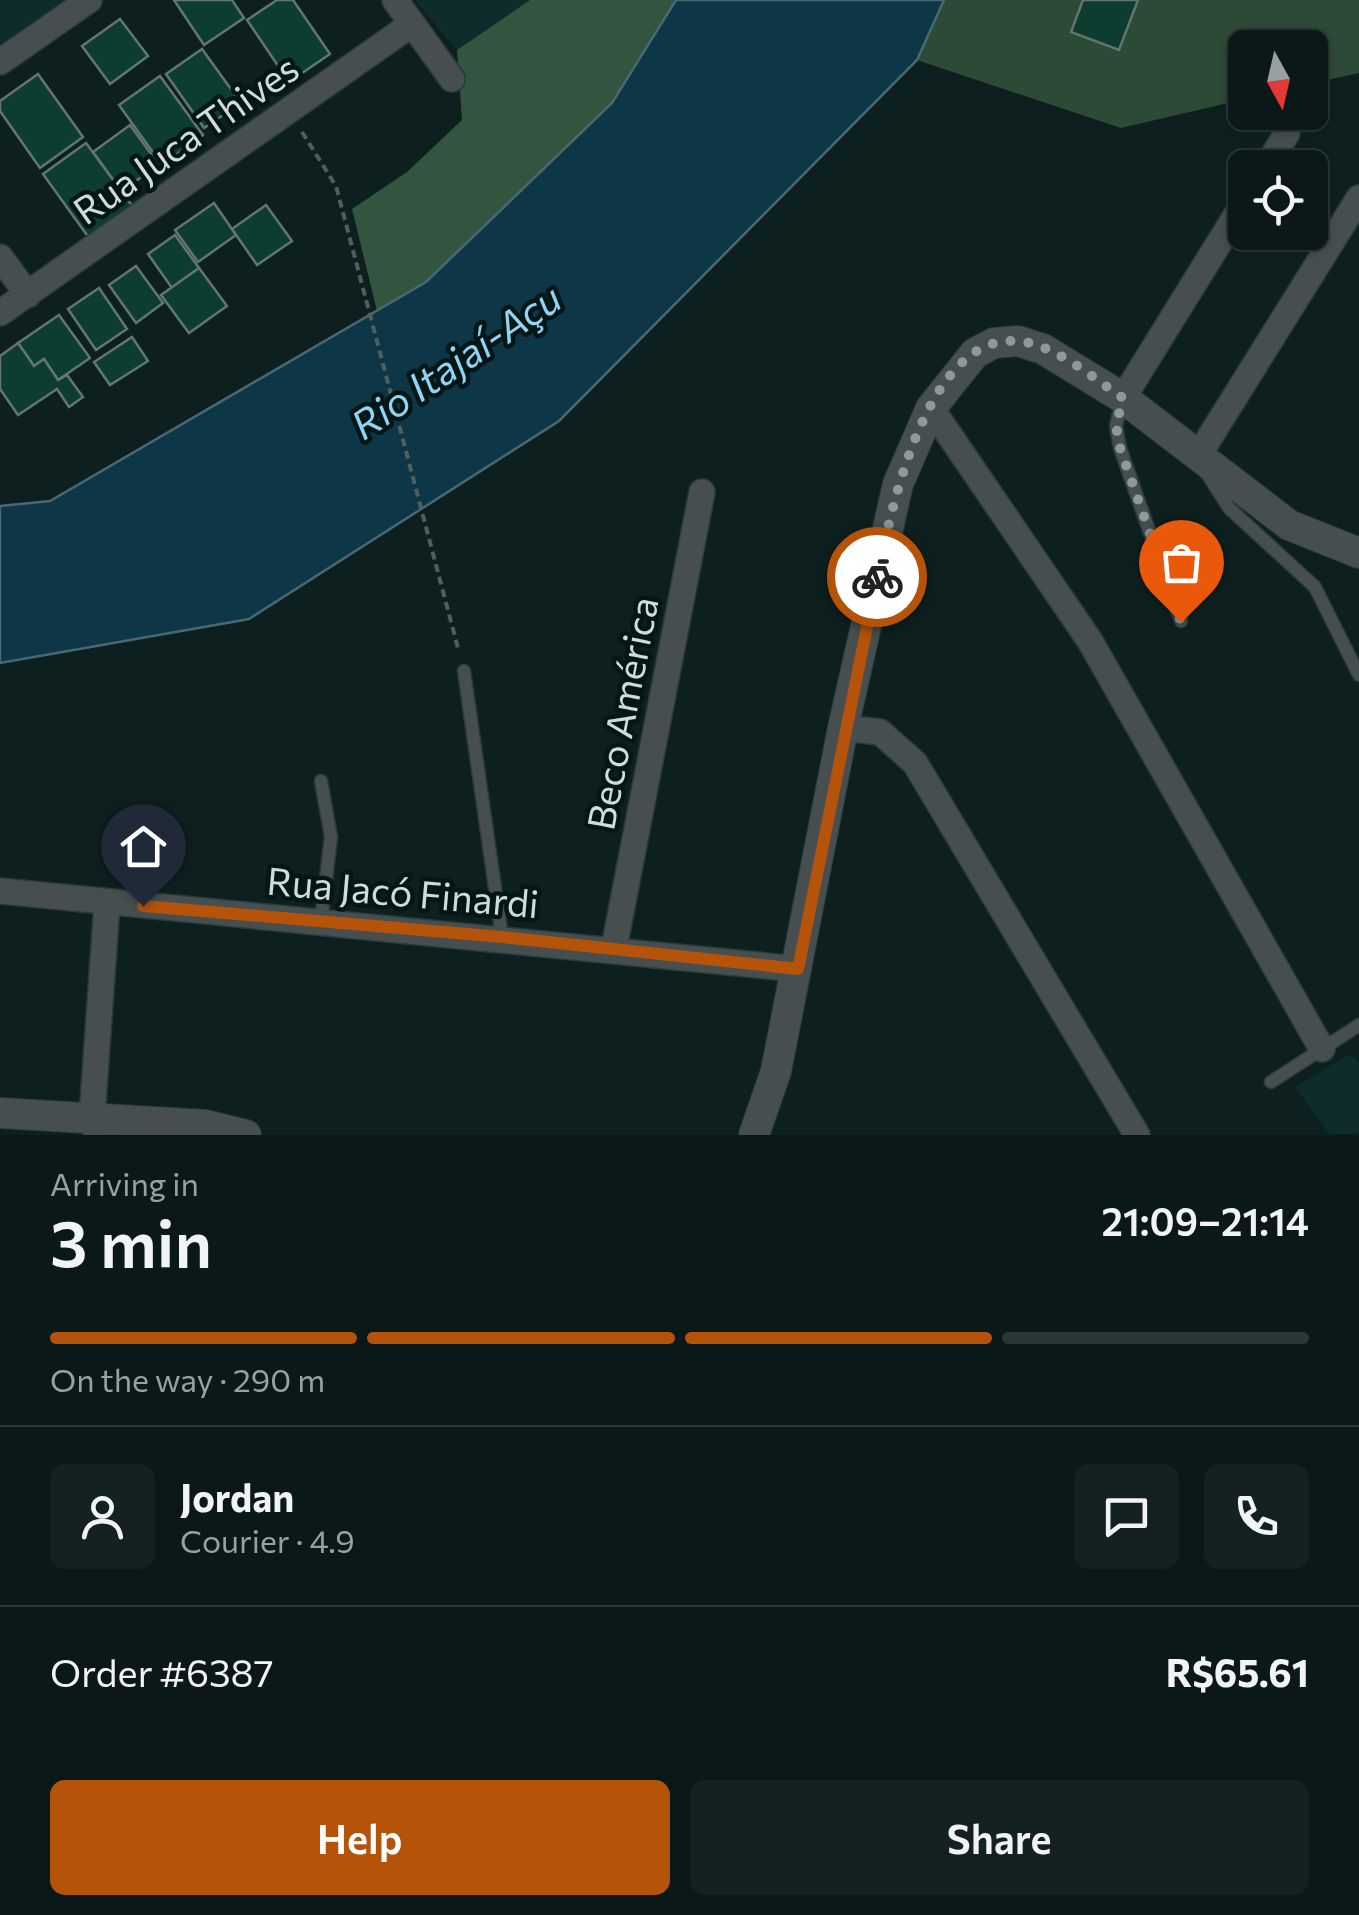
<!DOCTYPE html>
<meta charset="utf-8">
<style>
:root{--surface:#0a1817;--page:#132120;--text:#f1f3f6;--muted:#99a0a1;--line:#2a3736;--accent:#b45309}
body{margin:0;font-family:Commissioner,sans-serif;background:var(--page);color:var(--text);height:100vh;display:flex;flex-direction:column;font-size:38px;white-space:nowrap}
*{box-sizing:border-box;margin:0}
p{font-size:32px;color:var(--muted)}
.icon{flex:none;width:55px;height:55px;fill:none;stroke:currentColor;stroke-width:2;stroke-linecap:round;stroke-linejoin:round}
.map{position:relative;height:1135px;overflow:hidden}
.panel{display:flex;flex-direction:column;background:var(--surface);flex:1}
.panel>*{flex:none}
.needle{width:65px;rotate:172deg}
.buttons{position:absolute;left:1228px;top:30px;display:grid;gap:20px}
.buttons a{display:grid;place-items:center;width:100px;height:100px;border-radius:15px;background:var(--surface);box-shadow:0 2px 8px #0004,0 0 0 2px var(--line);font-size:50px}
.pin{position:absolute;display:grid;place-items:center;width:85px;height:85px;color:#fff;margin:-102px -42px;border-radius:50% 50% 50% 0;rotate:-45deg;box-shadow:0 0 10px #0007}
.pin .icon{rotate:45deg}
.courier{position:absolute;display:grid;place-items:center;width:100px;height:100px;margin:-50px;border:8px solid #b45309;border-radius:50%;background:#fff;color:#222;box-shadow:0 2px 12px #0007}
.summary em{font-style:normal;font-weight:600}
.summary div{display:flex;flex-direction:column-reverse}
.summary{display:flex;align-items:center;justify-content:space-between;height:170px;padding:0 50px}
h1{font-size:65px;font-weight:600;line-height:75px}
.bar{display:grid;grid-template-columns:repeat(4,1fr);gap:15px 10px;align-content:center;height:120px;padding:0 50px}
.bar i{height:12px;border-radius:8px;background:var(--line)}
.bar .current{background:var(--accent)}
.bar p{grid-column:span 4}
.line{display:flex;align-items:center;gap:25px;padding:0 50px;border-top:2px solid var(--line)}
.line div{flex:1}
.round{display:grid;place-items:center;flex:none;width:105px;height:105px;border-radius:15px;background:var(--page)}
.primary-button{display:flex;gap:20px;margin-top:auto;padding:20px 50px}
.primary-button a{flex:1;height:115px;border-radius:15px;background:var(--accent);color:#fff;font-size:40px;font-weight:600;line-height:115px;text-align:center}
.primary-button a+a{background:var(--page);color:var(--text)}
.map>svg:first-child{display:block}
</style>
<div class="map">
<svg width="1359" height="1135" viewBox="0 0 1359 1135">
<rect width="100%" height="100%" fill="#0d201f"/>
<g fill="#0d2c2b">
<polygon points="0,0 66,0 0,47"/>
<polygon points="415,0 530,0 457,50"/>
<polygon points="1351,1054 1359,1063 1359,1133 1330,1135 1295,1087"/>
</g>
<polygon fill="#2d4a36" points="944,0 1359,0 1359,73 1310,84 1310,48 1245,48 1245,99 1121,128 917,60"/>
<polygon fill="#33543e" points="530,0 676,0 612,103 426,282 377,311 352,209 407,172 462,120 457,50"/>
<polygon fill="#0d3647" stroke="#486873" stroke-width="2.5" points="676,0 944,0 917,60 559,421 249,619 0,663 0,506 50,501 426,282 612,103"/>
<g fill="#0d3c31" stroke="#62766f" stroke-width="2.5">
<polygon points="174,0 232,0 244,18 204,45"/>
<polygon points="277,0 293,0 330,54 289,82 247,20"/>
<polygon points="1083,0 1138,0 1119,50 1071,32"/>
<polygon points="120,19 148,56 110,84 82,46"/>
<polygon points="202,49 241,103 204,128 166,74"/>
<polygon points="38,74 83,137 40,168 0,111 0,101"/>
<polygon points="160,76 203,135 162,165 119,105"/>
<polygon points="130,125 159,165 121,191 93,152"/>
<polygon points="86,143 133,207 89,238 43,174"/>
<polygon points="214,203 236,235 198,262 175,230"/>
<polygon points="266,205 292,241 257,265 232,229"/>
<polygon points="175,235 199,268 172,288 148,254"/>
<polygon points="136,266 163,303 136,323 109,285"/>
<polygon points="199,268 227,306 189,333 161,295"/>
<polygon points="99,288 127,329 96,350 68,309"/>
<polygon points="59,315 90,358 58,380 44,359 34,366 18,343"/>
<polygon points="132,337 148,361 110,385 94,362"/>
<polygon points="18,343 34,366 44,359 58,380 67,375 83,397 69,407 57,389 18,415 0,389 0,356"/>
</g>
<g fill="none" stroke-linecap="round" stroke-linejoin="round">
<g stroke="#283a39" stroke-width="15">
<g id="service">
<polyline points="1122,400 1116,426 1120,448 1181,621"/>
<polyline points="1206,472 1229,508 1315,587 1359,675"/>
<polyline points="464,671 502,937"/>
<polyline points="321,781 331,837 321,920"/>
<polyline points="1271,1082 1359,1025"/>
</g>
</g>
<g stroke="#283a39" stroke-width="28">
<g id="minor">
<polyline points="395,0 452,79"/>
<polyline points="0,62 89,0"/>
<polyline points="1266,168 1287,133"/>
<polyline points="0,257 28,295"/>
<polyline points="0,313 412,24"/>
<polyline points="1123,398 1245,201"/>
<polyline points="931,408 1090,641 1322,1049"/>
<polyline points="1198,456 1359,198"/>
<polyline points="843,728 880,732 915,763 1137,1135"/>
<polyline points="0,891 798,969"/>
<polyline points="614,948 702,492"/>
<polyline points="97,1135 92,1117 107,904"/>
</g>
</g>
<g stroke="#283a39" stroke-width="32">
<g id="tertiary">
<polyline points="0,1113 206,1125 246,1135"/>
<polyline points="754,1135 776,1071 843,728 898,484 931,408 975,353 994,343 1018,341 1043,349 1123,398 1289,525 1359,553"/>
</g>
</g>
<polyline stroke="#4f5f5e" stroke-width="4" stroke-dasharray="8 5" stroke-linecap="butt" points="302,132 336,186 459,652"/>
<use href="#service" stroke="#464e50" stroke-width="12"/>
<use href="#minor" stroke="#464e50" stroke-width="25"/>
<use href="#tertiary" stroke="#464e50" stroke-width="30"/>
</g>
<g fill="none" stroke-linecap="round" stroke-linejoin="round">
<path stroke="#8c9a99" stroke-width="10" stroke-dasharray="0 18" d="M877,577c14,-65 48,-240 138,-236 37,1 78,37 108,57l-7,28 4,22 61,174"/>
<polyline stroke="#b45309" stroke-width="12" points="143,906 502,937 798,969 877,577"/>
</g>
<g text-anchor="middle" dominant-baseline="central" stroke-width="9" stroke-linejoin="round" paint-order="stroke">
<g font-size="38" fill="#d0dcdb" stroke="#041716">
<text transform="translate(185 138) rotate(-35)">Rua Juca Thives</text>
<text transform="translate(621 713) rotate(-79)">Beco América</text>
<text transform="translate(403 891) rotate(5)">Rua Jacó Finardi</text>
</g>
<g font-size="40" font-style="italic" fill="#8fd4f5" stroke="#041716">
<text transform="translate(455 360) rotate(-34)">Rio Itajaí-Açu</text>
</g>
</g>
</svg>
<div class="buttons">
<a><svg class="needle" viewBox="-14 -14 28 28"><path d="M0-13l5 13h-10z" fill="#e53935"/><path d="M0 13l5-13h-10z" fill="#99a0a1"/></svg></a>
<a><svg class="icon" aria-label="locate" viewBox="0 0 24 24"><circle cx="12" cy="12" r="6"/><path d="M12 2v4M12 18v4M2 12h4M18 12h4"/></svg></a>
</div>
<div class="pin" style="left:1181px;top:622px;background:#ea580c"><svg class="icon" aria-label="bag" viewBox="0 0 24 24"><path d="M5 8h14l-1 12H6zM9 8a3 3 0 0 1 6 0"/></svg></div>
<div class="pin" style="left:143px;top:906px;background:#1f2937"><svg class="icon" aria-label="home" viewBox="0 0 24 24"><path d="M3 11l9-7 9 7M6 9v11h12V9"/></svg></div>
<div class="courier" style="left:877px;top:577px"><svg class="icon" aria-label="bike" viewBox="0 0 24 24"><circle cx="6" cy="16" r="4"/><circle cx="18" cy="16" r="4"/><path d="M6 16l4-8h5l3 8M10 8l3 8H6M13 5h3"/></svg></div>
</div>
<section class="panel">
<div class="summary"><div><h1>3 min</h1><p>Arriving in</p></div><em>21:09–21:14</em></div>
<div class="bar"><i class="current"></i><i class="current"></i><i class="current"></i><i></i><p>On the way · 290 m</p></div>
<div class="line" style="height:180px"><a class="round"><svg class="icon" aria-label="person" viewBox="0 0 24 24"><circle cx="12" cy="8" r="4"/><path d="M4 21q1-7 8-7t8 7"/></svg></a><div><b>Jordan</b><p>Courier · 4.9</p></div><a class="round"><svg class="icon" aria-label="chat" viewBox="0 0 24 24"><path d="M4 5h16v11H9l-5 4z"/></svg></a><a class="round"><svg class="icon" aria-label="phone" viewBox="0 0 24 24"><path d="M5 4h4l2 5-3 2q2 4 5 5l2-3 5 2v4C11 20 4 13 5 4z"/></svg></a></div>
<div class="line" style="height:130px"><div>Order #6387</div><b>R$65.61</b></div>
<div class="primary-button"><a>Help</a><a>Share</a></div>
</section>
